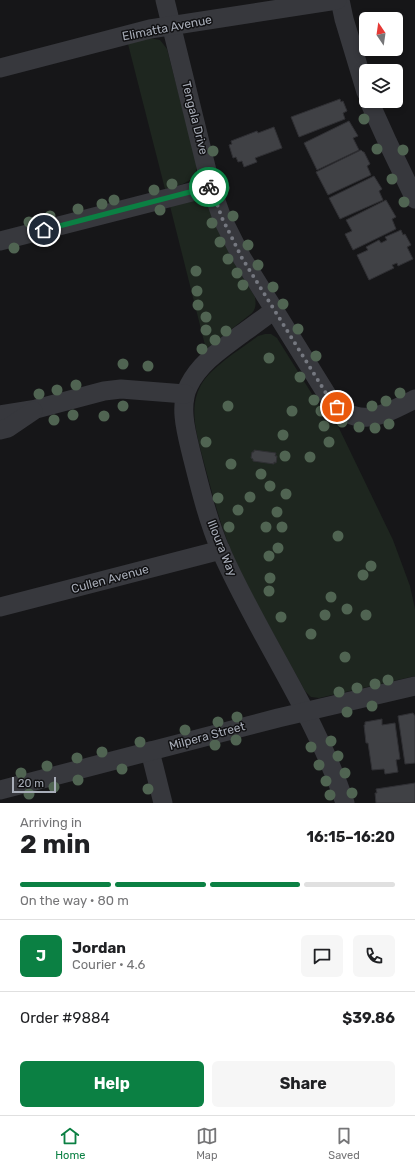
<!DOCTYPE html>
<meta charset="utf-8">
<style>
:root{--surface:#fff;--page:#f6f6f6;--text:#202124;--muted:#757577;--line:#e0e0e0;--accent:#0b8043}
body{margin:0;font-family:Rubik,sans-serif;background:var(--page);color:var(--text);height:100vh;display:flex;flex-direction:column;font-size:15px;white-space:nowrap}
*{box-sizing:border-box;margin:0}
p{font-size:13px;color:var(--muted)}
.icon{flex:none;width:22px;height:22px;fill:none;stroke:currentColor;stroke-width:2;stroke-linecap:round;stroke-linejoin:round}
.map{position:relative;height:803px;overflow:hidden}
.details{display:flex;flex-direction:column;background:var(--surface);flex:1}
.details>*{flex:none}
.needle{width:26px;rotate:347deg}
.controls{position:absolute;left:359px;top:12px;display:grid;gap:8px}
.controls a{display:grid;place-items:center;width:44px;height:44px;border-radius:6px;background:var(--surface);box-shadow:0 2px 6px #0003;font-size:20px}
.scale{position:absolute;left:12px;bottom:10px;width:44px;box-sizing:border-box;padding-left:4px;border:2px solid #a8adb8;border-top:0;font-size:11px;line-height:14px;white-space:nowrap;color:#a8adb8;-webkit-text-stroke:3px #111113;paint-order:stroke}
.pin{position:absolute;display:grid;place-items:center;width:34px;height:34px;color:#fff;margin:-17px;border:2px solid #fff;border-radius:50%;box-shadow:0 1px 4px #0007}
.courier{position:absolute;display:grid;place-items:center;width:40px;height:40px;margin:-20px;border:3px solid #0b8043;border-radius:50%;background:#fff;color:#222;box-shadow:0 1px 5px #0007}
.headline em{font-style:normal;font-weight:700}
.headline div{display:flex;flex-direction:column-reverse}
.headline{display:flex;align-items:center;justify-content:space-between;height:68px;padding:0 20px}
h1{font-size:26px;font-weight:700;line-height:30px}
.bar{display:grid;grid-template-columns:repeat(4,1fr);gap:6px 4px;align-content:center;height:48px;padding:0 20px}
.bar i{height:5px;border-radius:3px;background:var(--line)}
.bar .on{background:var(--accent)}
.bar p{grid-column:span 4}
.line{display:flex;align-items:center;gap:10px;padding:0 20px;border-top:1px solid var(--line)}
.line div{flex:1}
.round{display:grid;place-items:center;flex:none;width:42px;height:42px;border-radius:6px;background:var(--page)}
.cta{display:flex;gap:8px;margin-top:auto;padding:8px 20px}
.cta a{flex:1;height:46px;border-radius:6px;background:var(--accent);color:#fff;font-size:16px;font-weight:700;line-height:46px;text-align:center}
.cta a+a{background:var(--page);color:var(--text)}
.menu{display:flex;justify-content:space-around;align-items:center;height:56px;border-top:1px solid var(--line);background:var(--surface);font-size:11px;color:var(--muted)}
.menu a{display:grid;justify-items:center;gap:2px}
.menu .on{color:var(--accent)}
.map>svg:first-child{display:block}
</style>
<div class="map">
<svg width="415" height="803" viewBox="0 0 415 803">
<rect width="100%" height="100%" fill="#161618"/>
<g fill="#1e261f">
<path d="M150,38l10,2 7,9 30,116c0,18 -18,20 -32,24l-37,-145z"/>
<path d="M193,200l6,1 9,5 26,57 21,34c1,7 1,11 -3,16l-46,36 -36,-143z"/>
<path d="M265,334h6l6,4 45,72 14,12 57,118 17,46 5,23v67l-96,22 -8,-1 -6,-6c-22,-41 -46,-81 -66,-123 -17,-34 -26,-72 -36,-109 -6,-24 -15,-51 -2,-74 10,-18 40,-36 57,-49z"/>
</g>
<g fill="#404145" stroke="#303034">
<polygon points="340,99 341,102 343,101 347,111 343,113 345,119 299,137 291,117"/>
<polygon points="349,121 358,136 353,138 359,150 317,170 304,143"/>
<polygon points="274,127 282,148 255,158 257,162 244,167 242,161 238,162 236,157 233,158 229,145 232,144 231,141 257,131 258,133"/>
<polygon points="361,150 363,152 364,152 370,164 367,166 371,175 328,195 316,172"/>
<polygon points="374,176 382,189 379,191 383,200 340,219 329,198"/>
<polygon points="386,200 396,217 392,219 396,229 353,250 345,234 352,231 346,220"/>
<polygon points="401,230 403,235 405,234 411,245 407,247 413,259 398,266 397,263 392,265 394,268 369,280 357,255 368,250 366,247 379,240 381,243 387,240 385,237"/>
<polygon points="254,450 276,453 275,456 277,456 276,463 274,462 274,464 253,461 253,459 251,458 252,452 254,452"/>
<polygon points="413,713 415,716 415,763 405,764 398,716"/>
<polygon points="382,719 382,725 395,723 400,759 396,760 398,772 385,774 384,769 372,770 368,743 366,743 364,725 365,725 365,722"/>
<polygon points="415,783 415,803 376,803 375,793 377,793 376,789"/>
</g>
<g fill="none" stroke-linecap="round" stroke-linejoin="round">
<g stroke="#37383d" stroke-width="19">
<path d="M165,0l46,187 11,31 20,40 87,140c28,33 54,17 86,1"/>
<polyline points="340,0 344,19 366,92"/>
<polyline points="0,68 150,29 337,0"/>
<polyline points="369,101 388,143 415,199"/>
<polyline points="0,241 211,187"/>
<path d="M274,310c-11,9 -23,17 -34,25 -20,15 -40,28 -51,50 -11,21 -2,50 3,71 8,32 16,65 29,95 38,86 94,163 124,252"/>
<polyline points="0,415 36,409 104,391 121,389 185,394"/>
<polyline points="0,430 8,428 33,411"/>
<polyline points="0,607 221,550"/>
<polyline points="150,751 163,803"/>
<polyline points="0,790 278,718 415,686"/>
</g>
</g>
<g fill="#506452">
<circle cx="364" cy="119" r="5.5"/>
<circle cx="377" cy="149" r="5.5"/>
<circle cx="403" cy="150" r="5.5"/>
<circle cx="213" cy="151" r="5.5"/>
<circle cx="392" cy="179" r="5.5"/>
<circle cx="172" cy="184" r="5.5"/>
<circle cx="224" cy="188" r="5.5"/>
<circle cx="154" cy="190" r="5.5"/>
<circle cx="114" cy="200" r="5.5"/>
<circle cx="404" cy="202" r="5.5"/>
<circle cx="102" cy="204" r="5.5"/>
<circle cx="78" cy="209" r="5.5"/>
<circle cx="160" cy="210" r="5.5"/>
<circle cx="50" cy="216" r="5.5"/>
<circle cx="233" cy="216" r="5.5"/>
<circle cx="29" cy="222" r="5.5"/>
<circle cx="212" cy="223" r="5.5"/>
<circle cx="220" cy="242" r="5.5"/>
<circle cx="248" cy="245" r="5.5"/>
<circle cx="14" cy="248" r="5.5"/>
<circle cx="228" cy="259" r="5.5"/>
<circle cx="258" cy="265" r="5.5"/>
<circle cx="196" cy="271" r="5.5"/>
<circle cx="237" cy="273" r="5.5"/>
<circle cx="243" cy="285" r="5.5"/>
<circle cx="273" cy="287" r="5.5"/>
<circle cx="197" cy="291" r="5.5"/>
<circle cx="283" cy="304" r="5.5"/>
<circle cx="198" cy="305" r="5.5"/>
<circle cx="206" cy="317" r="5.5"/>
<circle cx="298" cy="329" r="5.5"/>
<circle cx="206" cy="330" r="5.5"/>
<circle cx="226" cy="331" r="5.5"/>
<circle cx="215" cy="340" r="5.5"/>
<circle cx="202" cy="349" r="5.5"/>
<circle cx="316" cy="356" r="5.5"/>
<circle cx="269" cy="358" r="5.5"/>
<circle cx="123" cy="364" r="5.5"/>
<circle cx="148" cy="366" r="5.5"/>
<circle cx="300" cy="377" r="5.5"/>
<circle cx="76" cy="385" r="5.5"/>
<circle cx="57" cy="390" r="5.5"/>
<circle cx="400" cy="393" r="5.5"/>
<circle cx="39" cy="394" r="5.5"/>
<circle cx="314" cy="400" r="5.5"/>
<circle cx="386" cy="401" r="5.5"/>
<circle cx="123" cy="406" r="5.5"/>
<circle cx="228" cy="406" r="5.5"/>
<circle cx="372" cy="406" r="5.5"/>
<circle cx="292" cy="411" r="5.5"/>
<circle cx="321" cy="411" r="5.5"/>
<circle cx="73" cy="415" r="5.5"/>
<circle cx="104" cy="416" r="5.5"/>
<circle cx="54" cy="420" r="5.5"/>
<circle cx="342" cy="422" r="5.5"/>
<circle cx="389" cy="424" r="5.5"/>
<circle cx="324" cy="426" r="5.5"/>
<circle cx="359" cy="427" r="5.5"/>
<circle cx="375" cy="428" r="5.5"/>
<circle cx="283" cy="435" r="5.5"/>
<circle cx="206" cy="442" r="5.5"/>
<circle cx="329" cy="442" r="5.5"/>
<circle cx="285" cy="456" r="5.5"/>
<circle cx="310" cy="457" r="5.5"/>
<circle cx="231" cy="464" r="5.5"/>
<circle cx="261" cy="474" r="5.5"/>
<circle cx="270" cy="486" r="5.5"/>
<circle cx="286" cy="494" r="5.5"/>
<circle cx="250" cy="497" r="5.5"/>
<circle cx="218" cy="498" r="5.5"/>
<circle cx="238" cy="510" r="5.5"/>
<circle cx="277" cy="512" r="5.5"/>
<circle cx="229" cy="527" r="5.5"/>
<circle cx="266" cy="527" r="5.5"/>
<circle cx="282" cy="527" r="5.5"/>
<circle cx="338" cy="536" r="5.5"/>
<circle cx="278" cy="548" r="5.5"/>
<circle cx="269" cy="556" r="5.5"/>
<circle cx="371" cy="566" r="5.5"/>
<circle cx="363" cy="575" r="5.5"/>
<circle cx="270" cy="578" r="5.5"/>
<circle cx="269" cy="591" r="5.5"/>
<circle cx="331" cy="597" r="5.5"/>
<circle cx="347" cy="609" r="5.5"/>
<circle cx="325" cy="615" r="5.5"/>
<circle cx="366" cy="615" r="5.5"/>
<circle cx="281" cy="617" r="5.5"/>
<circle cx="311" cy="634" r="5.5"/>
<circle cx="345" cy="657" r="5.5"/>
<circle cx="388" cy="680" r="5.5"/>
<circle cx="375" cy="684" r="5.5"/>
<circle cx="357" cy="688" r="5.5"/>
<circle cx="339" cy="692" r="5.5"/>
<circle cx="372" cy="706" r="5.5"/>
<circle cx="347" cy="712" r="5.5"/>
<circle cx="237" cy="717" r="5.5"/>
<circle cx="218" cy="722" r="5.5"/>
<circle cx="185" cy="730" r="5.5"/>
<circle cx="236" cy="740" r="5.5"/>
<circle cx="331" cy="741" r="5.5"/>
<circle cx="140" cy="742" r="5.5"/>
<circle cx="215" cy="745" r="5.5"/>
<circle cx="311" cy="747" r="5.5"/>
<circle cx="102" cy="752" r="5.5"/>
<circle cx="338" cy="756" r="5.5"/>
<circle cx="77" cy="758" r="5.5"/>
<circle cx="319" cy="765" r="5.5"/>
<circle cx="47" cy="766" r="5.5"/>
<circle cx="122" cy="769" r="5.5"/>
<circle cx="21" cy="773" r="5.5"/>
<circle cx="345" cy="773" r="5.5"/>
<circle cx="78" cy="780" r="5.5"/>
<circle cx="326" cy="781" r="5.5"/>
<circle cx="54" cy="787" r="5.5"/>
<circle cx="148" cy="789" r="5.5"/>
<circle cx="352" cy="793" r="5.5"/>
<circle cx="29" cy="794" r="5.5"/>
<circle cx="330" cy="795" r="5.5"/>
</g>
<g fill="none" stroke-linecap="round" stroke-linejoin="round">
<polyline stroke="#757880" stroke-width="4" stroke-dasharray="0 7.2" points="209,187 211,187 222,218 242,258 329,398 337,407"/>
<polyline stroke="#0b8043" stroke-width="5" points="44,230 209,187"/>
</g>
<g text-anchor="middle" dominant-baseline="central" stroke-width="3" stroke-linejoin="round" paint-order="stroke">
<g font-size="12" fill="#a8adb8" stroke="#111113">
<text transform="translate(167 28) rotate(-11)">Elimatta Avenue</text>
<text transform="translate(195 118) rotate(76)">Tengala Drive</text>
<text transform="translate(222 548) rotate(68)">Illoura Way</text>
<text transform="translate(110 579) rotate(-15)">Cullen Avenue</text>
<text transform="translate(207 736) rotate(-15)">Milpera Street</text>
</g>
</g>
</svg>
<div class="controls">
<a><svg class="needle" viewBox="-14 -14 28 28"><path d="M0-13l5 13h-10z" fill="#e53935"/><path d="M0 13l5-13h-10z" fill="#757577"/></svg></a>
<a><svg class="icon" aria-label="layers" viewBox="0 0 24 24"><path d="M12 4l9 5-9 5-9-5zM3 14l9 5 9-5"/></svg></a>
</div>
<div class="scale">20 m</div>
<div class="pin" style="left:337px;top:407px;background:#ea580c"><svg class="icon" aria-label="bag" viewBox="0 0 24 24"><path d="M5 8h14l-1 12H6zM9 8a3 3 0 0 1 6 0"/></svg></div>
<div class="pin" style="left:44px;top:230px;background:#1f2937"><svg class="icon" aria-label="home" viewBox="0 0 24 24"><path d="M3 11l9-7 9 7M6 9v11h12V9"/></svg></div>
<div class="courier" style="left:209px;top:187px"><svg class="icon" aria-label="bike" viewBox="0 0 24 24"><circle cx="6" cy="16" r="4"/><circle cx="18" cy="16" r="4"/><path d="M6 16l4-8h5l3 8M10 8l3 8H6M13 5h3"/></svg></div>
</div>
<section class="details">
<div class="headline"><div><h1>2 min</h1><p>Arriving in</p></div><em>16:15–16:20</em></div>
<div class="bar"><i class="on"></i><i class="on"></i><i class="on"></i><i></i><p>On the way · 80 m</p></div>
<div class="line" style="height:72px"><b class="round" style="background:var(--accent);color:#fff">J</b><div><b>Jordan</b><p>Courier · 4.6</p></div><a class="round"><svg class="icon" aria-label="chat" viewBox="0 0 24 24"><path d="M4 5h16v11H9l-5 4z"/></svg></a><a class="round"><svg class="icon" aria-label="phone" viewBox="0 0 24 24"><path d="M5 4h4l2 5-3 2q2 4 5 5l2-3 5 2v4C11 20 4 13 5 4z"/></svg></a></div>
<div class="line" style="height:52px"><div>Order #9884</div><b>$39.86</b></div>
<div class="cta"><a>Help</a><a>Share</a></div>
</section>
<nav class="menu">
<a class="on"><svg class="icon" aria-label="home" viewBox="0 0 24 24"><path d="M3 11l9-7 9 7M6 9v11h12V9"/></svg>Home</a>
<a><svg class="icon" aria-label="map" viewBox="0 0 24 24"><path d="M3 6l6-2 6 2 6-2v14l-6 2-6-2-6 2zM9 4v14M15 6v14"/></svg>Map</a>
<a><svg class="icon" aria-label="saved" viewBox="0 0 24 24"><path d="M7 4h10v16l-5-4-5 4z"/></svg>Saved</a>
</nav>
